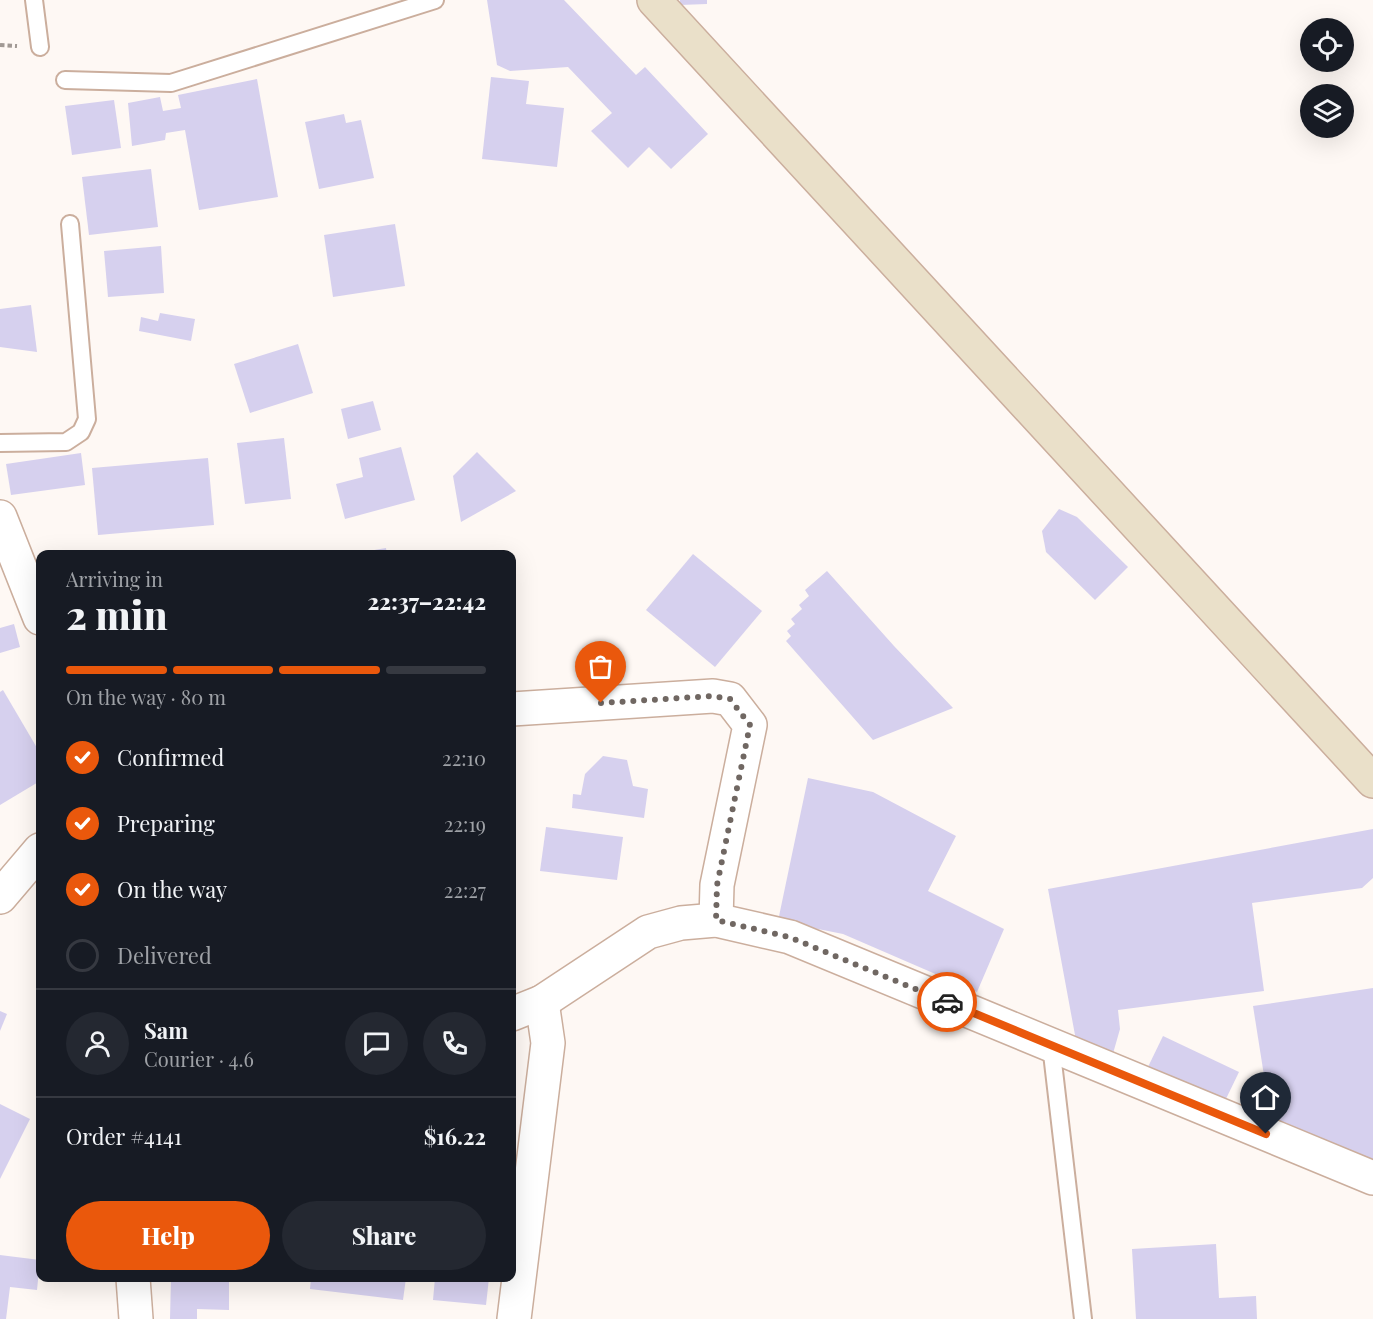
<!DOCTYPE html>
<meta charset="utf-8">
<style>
:root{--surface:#171b24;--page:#242831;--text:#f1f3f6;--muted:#9ea1a6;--line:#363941;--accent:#ea580c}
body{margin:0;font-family:"Playfair Display",serif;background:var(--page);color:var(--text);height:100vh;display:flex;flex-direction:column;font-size:22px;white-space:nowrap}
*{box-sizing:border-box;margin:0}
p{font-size:20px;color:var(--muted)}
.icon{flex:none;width:33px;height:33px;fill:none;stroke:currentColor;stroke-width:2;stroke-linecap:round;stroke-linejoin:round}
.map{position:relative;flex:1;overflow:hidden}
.panel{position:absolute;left:36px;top:550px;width:480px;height:732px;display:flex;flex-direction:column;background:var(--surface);border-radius:12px;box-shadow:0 6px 24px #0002}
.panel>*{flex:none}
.tools{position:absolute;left:1300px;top:18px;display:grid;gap:12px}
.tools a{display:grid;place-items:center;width:54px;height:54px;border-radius:50%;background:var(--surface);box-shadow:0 6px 24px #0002;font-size:30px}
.pin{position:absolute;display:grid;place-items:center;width:51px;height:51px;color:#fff;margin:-62px -26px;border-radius:50% 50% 50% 0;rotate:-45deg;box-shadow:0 0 6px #0007}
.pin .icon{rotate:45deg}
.courier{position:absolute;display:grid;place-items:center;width:60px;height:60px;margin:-30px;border:4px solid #ea580c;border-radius:50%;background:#fff;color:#222;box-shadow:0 2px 8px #0007}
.headline em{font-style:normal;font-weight:800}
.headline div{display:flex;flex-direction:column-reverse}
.headline{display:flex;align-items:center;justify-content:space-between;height:102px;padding:0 30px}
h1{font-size:39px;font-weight:800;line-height:45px}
.bar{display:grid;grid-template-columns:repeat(4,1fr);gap:9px 6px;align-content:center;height:72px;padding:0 30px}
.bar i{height:8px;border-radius:4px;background:var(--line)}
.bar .on{background:var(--accent)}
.bar p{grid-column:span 4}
.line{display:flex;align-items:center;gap:15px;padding:0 30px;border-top:2px solid var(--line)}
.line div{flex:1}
.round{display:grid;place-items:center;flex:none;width:63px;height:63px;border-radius:32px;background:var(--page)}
ol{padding:0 30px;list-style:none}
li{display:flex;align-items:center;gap:18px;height:66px}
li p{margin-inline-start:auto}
li .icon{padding:6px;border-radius:50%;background:var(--accent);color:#fff;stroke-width:4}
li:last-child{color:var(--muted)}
li i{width:33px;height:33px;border:3px solid var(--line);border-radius:50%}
.cta{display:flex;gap:12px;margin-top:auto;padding:12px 30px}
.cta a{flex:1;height:69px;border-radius:36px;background:var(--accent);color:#fff;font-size:24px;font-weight:800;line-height:69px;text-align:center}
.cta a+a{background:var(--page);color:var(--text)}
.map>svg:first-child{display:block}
</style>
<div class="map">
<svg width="1373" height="1319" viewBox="0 0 1373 1319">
<rect width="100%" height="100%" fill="#fef8f4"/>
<g fill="#d6d0ee">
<polygon points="487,0 564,0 636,75 645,67 708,134 671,169 649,147 628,168 591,131 612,113 568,67 510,71 497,65"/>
<polygon points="680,0 707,0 707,4 680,5"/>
<polygon points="491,77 529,81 526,104 564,108 557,167 482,159"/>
<polygon points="257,79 278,197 199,210 185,130 166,133 165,140 132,146 128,103 160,97 163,111 181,108 178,95"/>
<polygon points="114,100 121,148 72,155 65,106"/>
<polygon points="344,114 346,123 361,120 374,178 319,189 305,122"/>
<polygon points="151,169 158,227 89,235 82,177"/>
<polygon points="395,224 405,286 333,297 324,235"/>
<polygon points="161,246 164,293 108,297 104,251"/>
<polygon points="31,305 37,352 0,347 0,309"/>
<polygon points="160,313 195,319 191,341 139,331 141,317 158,321"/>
<polygon points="298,344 313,393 250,413 234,364"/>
<polygon points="373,401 381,430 348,439 341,409"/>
<polygon points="284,438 291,499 245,504 237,443"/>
<polygon points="401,447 415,500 345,519 336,484 363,477 359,458"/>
<polygon points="477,452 516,491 461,522 453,476"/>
<polygon points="81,453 85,485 11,495 6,464"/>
<polygon points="208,458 214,525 98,535 92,468"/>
<polygon points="1059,509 1077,517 1128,567 1095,600 1046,552 1042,531"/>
<polygon points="386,548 387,555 351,555 351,554"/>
<polygon points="693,554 762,611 715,667 646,610"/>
<polygon points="827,571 894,646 953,708 873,740 786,641 791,636 787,631 795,624 791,619 802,609 799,605 809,596 805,590"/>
<polygon points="512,620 516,641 512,641"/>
<polygon points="14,624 20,647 0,653 0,628"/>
<polygon points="3,690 40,753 40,781 0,805 0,692"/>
<polygon points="603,756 627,760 633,786 648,789 644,818 572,808 573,794 581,795 585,774"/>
<polygon points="808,778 873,792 956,836 928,891 1004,929 977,992 843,934 778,921"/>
<polygon points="546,827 623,837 617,880 540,871"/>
<polygon points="1373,829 1373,878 1362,888 1252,903 1264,991 1118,1010 1120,1029 1112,1057 1072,1045 1075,1035 1048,889"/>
<polygon points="1373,988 1373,1161 1272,1126 1253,1006"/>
<polygon points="0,1011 7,1014 0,1031"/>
<polygon points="1163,1036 1239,1072 1223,1105 1147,1069"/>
<polygon points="0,1104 30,1119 0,1179"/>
<polygon points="1216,1244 1219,1298 1256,1296 1257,1319 1136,1319 1132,1249"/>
<polygon points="0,1255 40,1260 37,1290 10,1287 6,1319 0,1319"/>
<polygon points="171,1278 229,1278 229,1310 197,1309 197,1319 170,1319"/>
<polygon points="311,1278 406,1278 403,1300 310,1289"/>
<polygon points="435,1278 489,1278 486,1305 433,1300"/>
</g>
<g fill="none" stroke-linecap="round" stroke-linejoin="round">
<g stroke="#cbae9d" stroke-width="20">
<g id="service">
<polyline points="34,0 40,47"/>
<polyline points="65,80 171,83 435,0"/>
<polyline points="0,443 66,442 81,432 87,419 70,224"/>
<polyline points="1051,1045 1083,1319"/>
</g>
</g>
<g stroke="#cbae9d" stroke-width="36">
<g id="minor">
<polyline points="0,517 40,618"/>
<polyline points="512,709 713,696 730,699 750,725 717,885 716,920"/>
<polyline points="0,897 40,850"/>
<polyline points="512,1014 542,1002 648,932 681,923 716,920 790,937 1373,1178"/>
<polyline points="133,1278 136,1319"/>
<polyline points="514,1319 548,1043 542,1002"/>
</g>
</g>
<g stroke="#cbae9d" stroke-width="36">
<polyline id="secondary" points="654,0 1373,781"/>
</g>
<polyline stroke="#a19994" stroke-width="4" stroke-dasharray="4.5 3" stroke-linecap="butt" points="0,45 17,46"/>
<use href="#service" stroke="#fff" stroke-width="16"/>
<use href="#minor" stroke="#fff" stroke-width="33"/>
<use href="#secondary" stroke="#eae0c9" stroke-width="33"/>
</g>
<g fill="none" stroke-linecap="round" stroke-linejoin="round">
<polyline stroke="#706762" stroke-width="6" stroke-dasharray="0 10.8" points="601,703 713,696 730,699 750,725 717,885 716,920 789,937 947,1002"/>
<polyline stroke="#ea580c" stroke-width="8" points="947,1002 1266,1134"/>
</g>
</svg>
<div class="tools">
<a><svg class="icon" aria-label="locate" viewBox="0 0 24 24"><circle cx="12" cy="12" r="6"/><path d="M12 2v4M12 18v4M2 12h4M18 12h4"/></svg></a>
<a><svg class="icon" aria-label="layers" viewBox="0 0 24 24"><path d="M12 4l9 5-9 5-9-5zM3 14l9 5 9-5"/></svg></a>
</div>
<div class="pin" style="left:601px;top:703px;background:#ea580c"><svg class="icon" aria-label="bag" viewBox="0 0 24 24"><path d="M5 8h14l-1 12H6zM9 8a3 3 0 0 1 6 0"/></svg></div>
<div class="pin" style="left:1266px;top:1134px;background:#1f2937"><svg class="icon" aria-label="home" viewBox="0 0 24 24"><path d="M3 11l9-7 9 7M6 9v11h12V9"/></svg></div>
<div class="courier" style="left:947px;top:1002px"><svg class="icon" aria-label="car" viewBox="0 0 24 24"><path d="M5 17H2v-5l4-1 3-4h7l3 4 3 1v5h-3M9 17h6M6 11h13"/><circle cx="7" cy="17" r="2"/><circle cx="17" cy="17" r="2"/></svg></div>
<section class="panel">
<div class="headline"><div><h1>2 min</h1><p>Arriving in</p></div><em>22:37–22:42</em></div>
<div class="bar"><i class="on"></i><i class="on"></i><i class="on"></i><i></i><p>On the way · 80 m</p></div>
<ol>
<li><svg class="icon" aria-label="check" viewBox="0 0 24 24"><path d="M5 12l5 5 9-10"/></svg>Confirmed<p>22:10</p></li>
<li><svg class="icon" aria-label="check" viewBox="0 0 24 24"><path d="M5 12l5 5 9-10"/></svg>Preparing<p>22:19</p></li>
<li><svg class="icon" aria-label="check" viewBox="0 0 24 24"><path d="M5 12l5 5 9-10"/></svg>On the way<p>22:27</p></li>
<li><i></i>Delivered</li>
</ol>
<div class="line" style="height:108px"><a class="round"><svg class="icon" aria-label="person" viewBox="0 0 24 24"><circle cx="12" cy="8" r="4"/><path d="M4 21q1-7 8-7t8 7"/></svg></a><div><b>Sam</b><p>Courier · 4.6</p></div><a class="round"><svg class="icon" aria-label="chat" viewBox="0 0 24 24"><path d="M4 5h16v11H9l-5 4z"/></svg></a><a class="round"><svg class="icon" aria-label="phone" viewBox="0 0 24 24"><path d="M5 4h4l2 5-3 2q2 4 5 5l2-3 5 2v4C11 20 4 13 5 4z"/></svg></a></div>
<div class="line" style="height:78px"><div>Order #4141</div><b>$16.22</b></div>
<div class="cta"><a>Help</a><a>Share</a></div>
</section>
</div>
